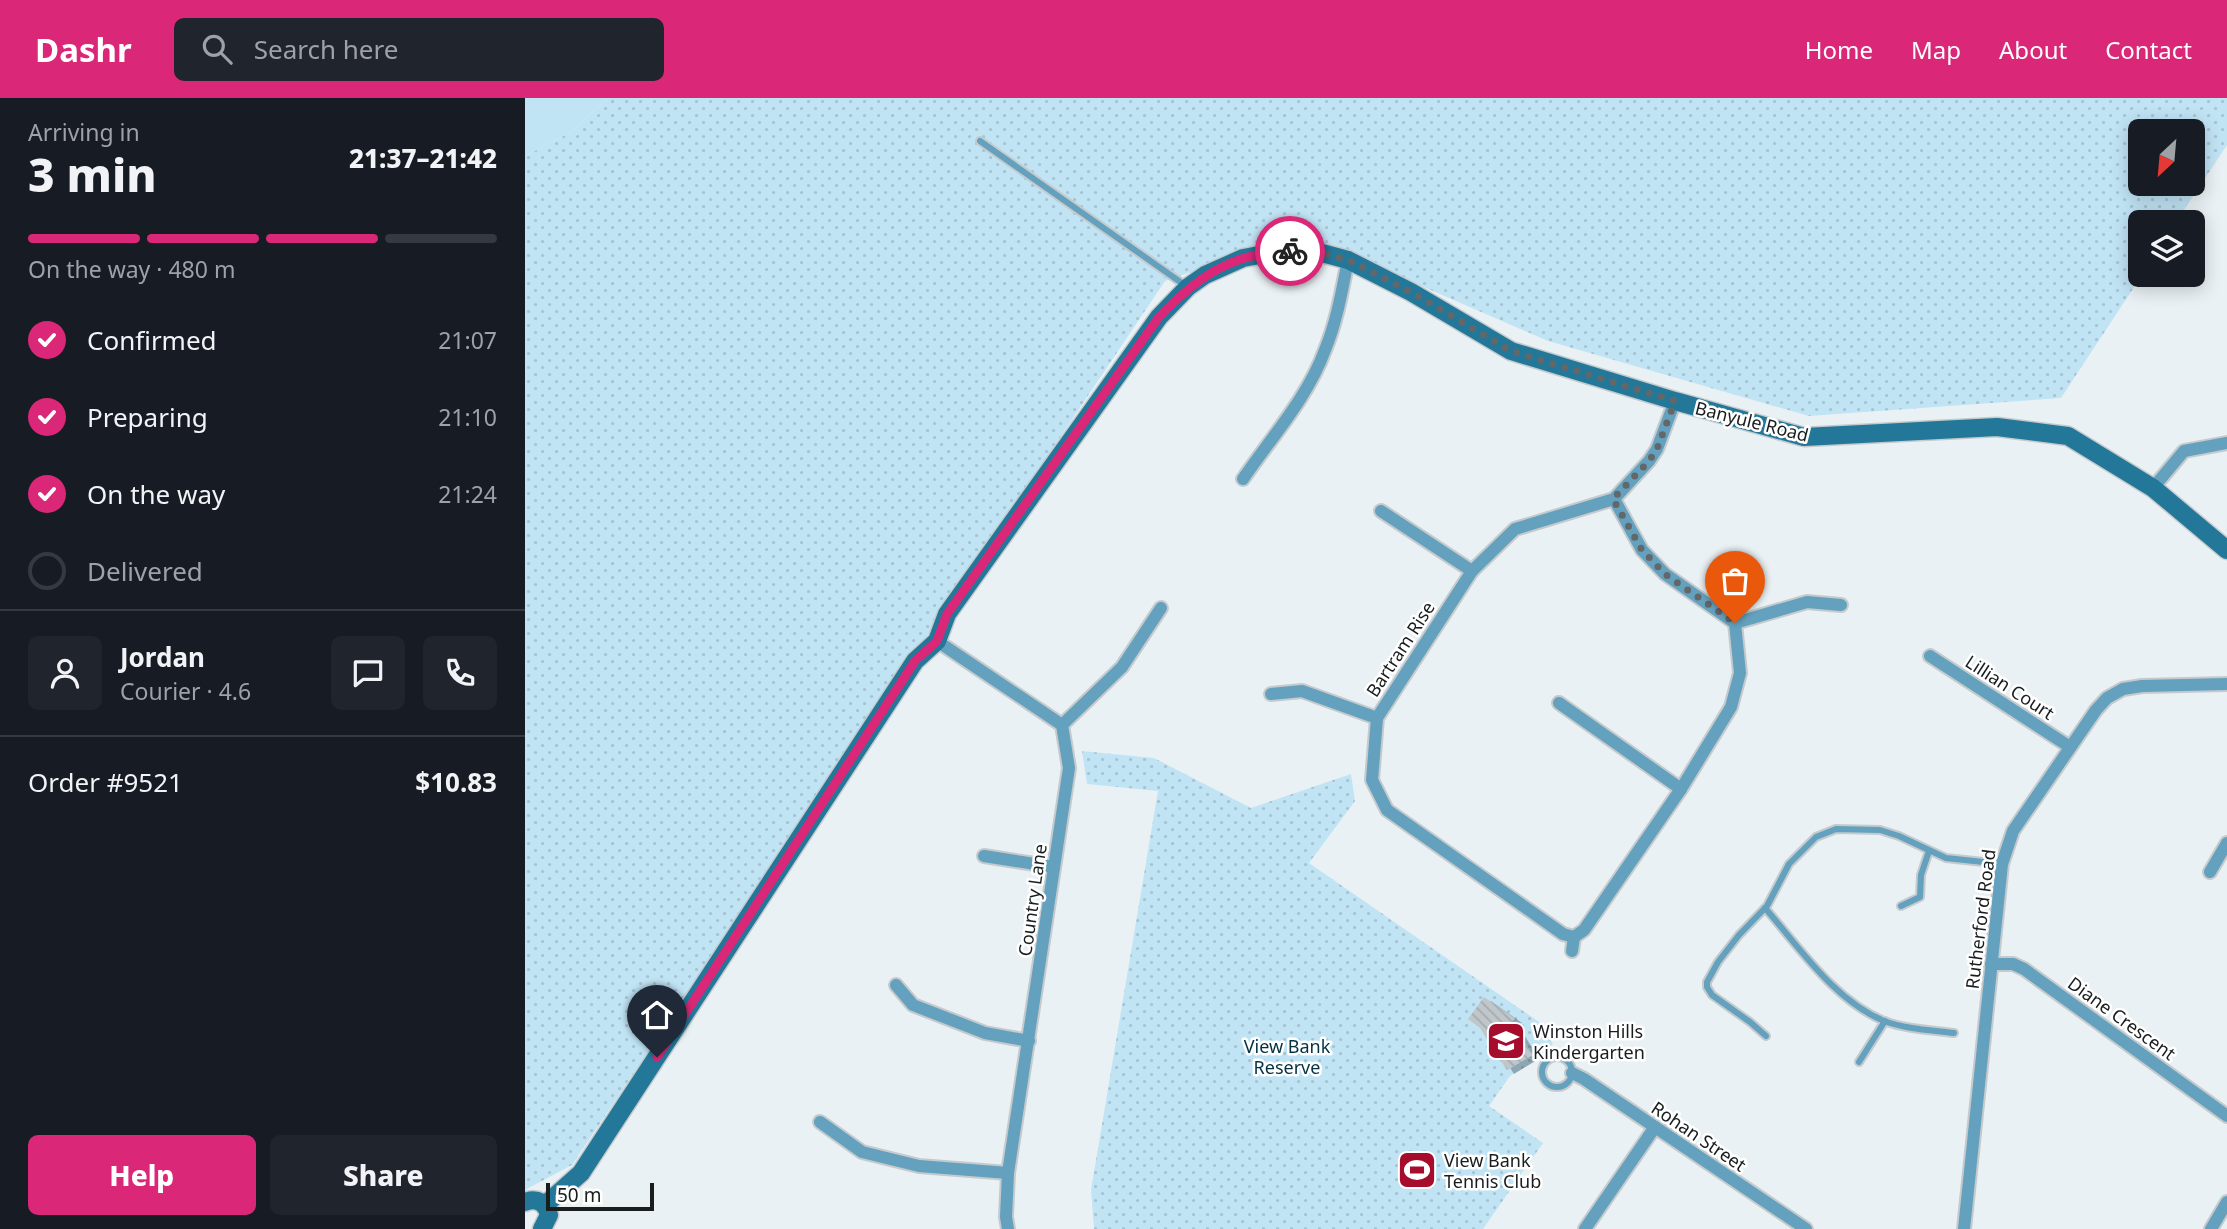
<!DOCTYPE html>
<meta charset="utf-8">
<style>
:root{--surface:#171b24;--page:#20242c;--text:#f1f3f6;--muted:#9ea1a6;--line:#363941;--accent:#db2777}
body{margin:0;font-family:"Noto Sans",sans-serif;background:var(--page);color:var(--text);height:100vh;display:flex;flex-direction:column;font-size:26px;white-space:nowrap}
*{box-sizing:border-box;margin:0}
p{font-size:23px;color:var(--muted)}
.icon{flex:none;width:38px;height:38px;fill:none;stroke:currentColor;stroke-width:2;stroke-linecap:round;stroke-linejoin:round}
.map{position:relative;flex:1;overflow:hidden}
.panel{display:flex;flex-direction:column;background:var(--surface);width:525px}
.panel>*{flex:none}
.needle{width:46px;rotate:206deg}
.buttons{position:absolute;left:1603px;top:21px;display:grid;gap:14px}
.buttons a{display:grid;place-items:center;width:77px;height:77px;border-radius:10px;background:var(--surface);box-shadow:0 4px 18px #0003;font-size:35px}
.scale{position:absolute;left:21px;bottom:18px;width:108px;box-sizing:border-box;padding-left:7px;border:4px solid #1a1d1e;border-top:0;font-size:19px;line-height:24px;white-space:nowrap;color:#1a1d1e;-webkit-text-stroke:5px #fff;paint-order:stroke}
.pin{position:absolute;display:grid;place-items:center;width:60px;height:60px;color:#fff;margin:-72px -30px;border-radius:50% 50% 50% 0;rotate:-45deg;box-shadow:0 0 7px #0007}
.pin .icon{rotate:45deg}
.courier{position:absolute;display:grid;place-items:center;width:70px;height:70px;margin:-35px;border:5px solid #db2777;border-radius:50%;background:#fff;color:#222;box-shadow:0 2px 9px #0007}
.summary em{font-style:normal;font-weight:800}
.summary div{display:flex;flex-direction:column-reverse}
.summary{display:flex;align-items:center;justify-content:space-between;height:119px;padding:0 28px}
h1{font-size:46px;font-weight:800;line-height:52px}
.bar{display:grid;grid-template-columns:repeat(4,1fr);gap:10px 7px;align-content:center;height:84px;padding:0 28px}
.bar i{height:9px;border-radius:5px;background:var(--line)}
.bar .selected{background:var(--accent)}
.bar p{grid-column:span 4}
.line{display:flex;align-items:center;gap:18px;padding:0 28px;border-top:2px solid var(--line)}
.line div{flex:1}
.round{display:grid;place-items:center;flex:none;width:74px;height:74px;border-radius:10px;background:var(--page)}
ol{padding:0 28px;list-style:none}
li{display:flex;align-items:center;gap:21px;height:77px}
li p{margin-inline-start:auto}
li .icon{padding:7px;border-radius:50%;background:var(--accent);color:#fff;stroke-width:4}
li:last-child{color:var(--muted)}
li i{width:38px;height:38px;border:4px solid var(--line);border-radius:50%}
.primary-button{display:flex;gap:14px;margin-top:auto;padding:14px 28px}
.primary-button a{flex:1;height:80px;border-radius:10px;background:var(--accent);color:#fff;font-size:28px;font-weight:800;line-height:80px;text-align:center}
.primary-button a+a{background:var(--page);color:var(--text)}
header{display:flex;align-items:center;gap:42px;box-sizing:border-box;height:98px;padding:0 35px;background:var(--accent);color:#fff}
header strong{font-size:33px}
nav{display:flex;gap:38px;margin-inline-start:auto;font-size:24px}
.search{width:490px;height:63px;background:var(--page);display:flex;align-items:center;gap:18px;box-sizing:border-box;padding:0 24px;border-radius:10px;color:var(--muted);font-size:26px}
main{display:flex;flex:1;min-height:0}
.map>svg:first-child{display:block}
</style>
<header>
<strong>Dashr</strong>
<div class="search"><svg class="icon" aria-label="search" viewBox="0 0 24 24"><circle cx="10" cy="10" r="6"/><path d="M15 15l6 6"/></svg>Search here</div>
<nav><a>Home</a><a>Map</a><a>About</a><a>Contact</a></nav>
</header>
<main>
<section class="panel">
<div class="summary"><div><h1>3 min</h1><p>Arriving in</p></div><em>21:37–21:42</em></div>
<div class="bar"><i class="selected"></i><i class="selected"></i><i class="selected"></i><i></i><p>On the way · 480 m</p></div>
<ol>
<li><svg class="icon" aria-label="check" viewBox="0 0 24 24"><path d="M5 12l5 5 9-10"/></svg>Confirmed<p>21:07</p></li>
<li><svg class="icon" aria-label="check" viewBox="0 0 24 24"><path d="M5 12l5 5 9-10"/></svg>Preparing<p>21:10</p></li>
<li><svg class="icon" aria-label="check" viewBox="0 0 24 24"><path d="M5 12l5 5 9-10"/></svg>On the way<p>21:24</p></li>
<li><i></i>Delivered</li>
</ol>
<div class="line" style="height:126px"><a class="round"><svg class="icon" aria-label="person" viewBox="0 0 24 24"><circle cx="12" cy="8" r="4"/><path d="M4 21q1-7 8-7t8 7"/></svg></a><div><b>Jordan</b><p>Courier · 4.6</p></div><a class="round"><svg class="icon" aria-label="chat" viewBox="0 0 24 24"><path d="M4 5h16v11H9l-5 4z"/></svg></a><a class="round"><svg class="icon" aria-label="phone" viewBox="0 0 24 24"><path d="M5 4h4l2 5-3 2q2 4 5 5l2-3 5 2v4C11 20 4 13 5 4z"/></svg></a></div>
<div class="line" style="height:91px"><div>Order #9521</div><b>$10.83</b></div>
<div class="primary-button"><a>Help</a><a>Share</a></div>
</section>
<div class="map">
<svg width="1702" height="1131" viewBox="0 0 1702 1131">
<defs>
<pattern id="park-dots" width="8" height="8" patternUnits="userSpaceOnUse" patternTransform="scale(1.75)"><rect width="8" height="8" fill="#c1e4f5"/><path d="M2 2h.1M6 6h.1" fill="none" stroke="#a5c3d2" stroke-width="1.8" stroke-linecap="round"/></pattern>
<pattern id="building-back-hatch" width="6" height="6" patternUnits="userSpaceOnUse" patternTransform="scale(1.75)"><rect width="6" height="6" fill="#c0c7ca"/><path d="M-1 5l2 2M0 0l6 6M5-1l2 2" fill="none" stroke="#a4aaad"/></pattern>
<filter id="shadow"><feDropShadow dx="7" dy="4" stdDeviation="0" flood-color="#0004"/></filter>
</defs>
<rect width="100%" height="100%" fill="#eaf1f4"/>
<polygon fill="#c1e4f5" points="0,0 83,0 46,34 0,58"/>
<g fill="url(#park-dots)" fill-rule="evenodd">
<path d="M83,0h1619v47l-51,77h-36l2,53 -81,123 -252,18 -261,-75 -246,-107 -137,47 -593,884 -47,25v-1034l46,-24zM1615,33h53v53h-53z"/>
<polygon points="557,653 629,660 726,710 826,676 830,703 784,765 1017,926 1028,946 1008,964 985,978 964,1008 1018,1045 958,1131 569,1131 566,1092 633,693 562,686"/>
</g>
<polygon fill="url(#building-back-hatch)" filter="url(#shadow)" points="959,899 990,921 986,923 1007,957 982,972 955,930 943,921"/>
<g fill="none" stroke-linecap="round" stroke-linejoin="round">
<g stroke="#c5cbcd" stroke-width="10">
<g id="lane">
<polyline points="455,43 661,188"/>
<polyline points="1376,808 1395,799 1396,777 1404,753"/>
<path d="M1240,810c35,40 69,92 119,113 22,8 46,9 70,12"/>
<polyline points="1241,938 1225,924 1187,897 1182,889 1182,884 1193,864 1214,837 1242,808 1264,766 1291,739 1311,731 1355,732 1374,738 1421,760 1477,766"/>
<circle cx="1032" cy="974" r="15"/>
<polyline points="1334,964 1360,923"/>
</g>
</g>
<g stroke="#c5cbcd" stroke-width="16">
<g id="street">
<path d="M718,381c28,-41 65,-82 82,-129 12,-29 17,-60 23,-90"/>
<polyline points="1628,390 1659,353 1702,345"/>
<polyline points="1089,401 1117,452 1140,476 1210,525 1215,575 1206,609 1156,691 1059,832 1049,839 1038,836 862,712 847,682 852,620 947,473 990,431 1089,401 1124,363 1132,351 1150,303"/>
<polyline points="856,413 947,473"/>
<polyline points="1210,525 1282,504 1316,507"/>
<polyline points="412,543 537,627 544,670 483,1075 481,1119 483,1131"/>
<polyline points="1405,558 1545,649"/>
<polyline points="746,596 777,593 852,620"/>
<polyline points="1034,605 1156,691"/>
<polyline points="537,627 597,569 636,510"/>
<polyline points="459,758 529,769"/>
<polyline points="1685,774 1702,745"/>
<polyline points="1047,853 1049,839"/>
<polyline points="1466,866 1488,866 1499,871 1702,1018"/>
<polyline points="371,887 388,907 460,935 504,943"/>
<polyline points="1047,975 1059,981 1281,1131"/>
<polyline points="295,1024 337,1054 394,1068 483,1075"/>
<polyline points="1060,1131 1130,1029"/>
<polyline points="1439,1131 1477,766 1488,733 1571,612 1582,600 1598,591 1617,588 1702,586"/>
<polyline points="1686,1131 1702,1104"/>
</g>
</g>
<g stroke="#c5cbcd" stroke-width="21">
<g id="secondary">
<path d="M0,1104c12,-5 21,1 24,13l-7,14"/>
<polyline points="20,1107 56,1075 390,563 412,543 422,516 634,219 663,189 680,177 718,160 756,153 786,152 823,162 886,194 986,253 1150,303 1279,339 1472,329 1543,338 1628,390 1702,452"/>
</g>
</g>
<use href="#lane" stroke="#63a1be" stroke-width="6"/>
<use href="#street" stroke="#63a1be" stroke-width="12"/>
<use href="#secondary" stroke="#23789a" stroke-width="18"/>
</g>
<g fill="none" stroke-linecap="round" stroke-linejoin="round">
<polyline stroke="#636769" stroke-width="7" stroke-dasharray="0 12.6" points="765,153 786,152 823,162 886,194 986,253 1150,303 1132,351 1124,363 1088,401 1117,452 1140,476 1210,525"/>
<path stroke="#db2777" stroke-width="9" d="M132,959l258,-396 22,-20 10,-27 212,-297c38,-40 74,-65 131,-66"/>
</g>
<defs>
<g id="school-square" transform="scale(2.0125)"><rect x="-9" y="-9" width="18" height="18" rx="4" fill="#a60c2c" stroke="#fff"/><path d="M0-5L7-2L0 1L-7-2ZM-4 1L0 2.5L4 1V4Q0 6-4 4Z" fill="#fff"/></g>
<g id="stadium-square" transform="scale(2.0125)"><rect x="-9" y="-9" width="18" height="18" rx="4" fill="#a60c2c" stroke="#fff"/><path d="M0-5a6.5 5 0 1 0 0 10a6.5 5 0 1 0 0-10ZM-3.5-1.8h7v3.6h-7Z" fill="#fff"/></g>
</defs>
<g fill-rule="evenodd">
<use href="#school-square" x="981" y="943"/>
<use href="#stadium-square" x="892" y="1072"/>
</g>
<g text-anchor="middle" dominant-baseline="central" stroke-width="5" stroke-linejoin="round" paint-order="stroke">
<g font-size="18" fill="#1a1d1e" stroke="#fff">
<text transform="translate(1227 323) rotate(14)">Banyule Road</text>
<text transform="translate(875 551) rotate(-57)">Bartram Rise</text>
<text transform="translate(1485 589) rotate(33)">Lillian Court</text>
<text transform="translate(507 802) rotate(-82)">Country Lane</text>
<text transform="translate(1455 821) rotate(-83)">Rutherford Road</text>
<text transform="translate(1597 920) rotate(36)">Diane Crescent</text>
<text transform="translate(1174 1038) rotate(34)">Rohan Street</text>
</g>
<g font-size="18" fill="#1a1d1e" stroke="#fff" text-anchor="start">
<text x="1008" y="933">Winston Hills<tspan x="1008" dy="21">Kindergarten</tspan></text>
<text x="919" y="1062">View Bank<tspan x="919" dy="21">Tennis Club</tspan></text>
</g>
<g font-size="18" fill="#023244" stroke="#fff">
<text x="762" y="948">View Bank<tspan x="762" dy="21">Reserve</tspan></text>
</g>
</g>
</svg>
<div class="buttons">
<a><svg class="needle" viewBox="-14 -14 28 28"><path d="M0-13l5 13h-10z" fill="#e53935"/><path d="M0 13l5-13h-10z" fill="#9ea1a6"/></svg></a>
<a><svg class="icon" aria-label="layers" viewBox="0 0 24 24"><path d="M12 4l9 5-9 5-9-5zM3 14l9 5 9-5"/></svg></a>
</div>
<div class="scale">50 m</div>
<div class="pin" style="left:1210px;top:525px;background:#ea580c"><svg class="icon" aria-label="bag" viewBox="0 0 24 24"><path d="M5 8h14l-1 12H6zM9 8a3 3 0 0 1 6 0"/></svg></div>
<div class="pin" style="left:132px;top:959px;background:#1f2937"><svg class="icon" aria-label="home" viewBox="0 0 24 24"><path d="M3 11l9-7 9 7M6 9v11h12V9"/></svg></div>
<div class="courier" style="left:765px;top:153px"><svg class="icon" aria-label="bike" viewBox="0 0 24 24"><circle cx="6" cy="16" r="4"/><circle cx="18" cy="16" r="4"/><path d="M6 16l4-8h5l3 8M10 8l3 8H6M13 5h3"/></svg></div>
</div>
</main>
